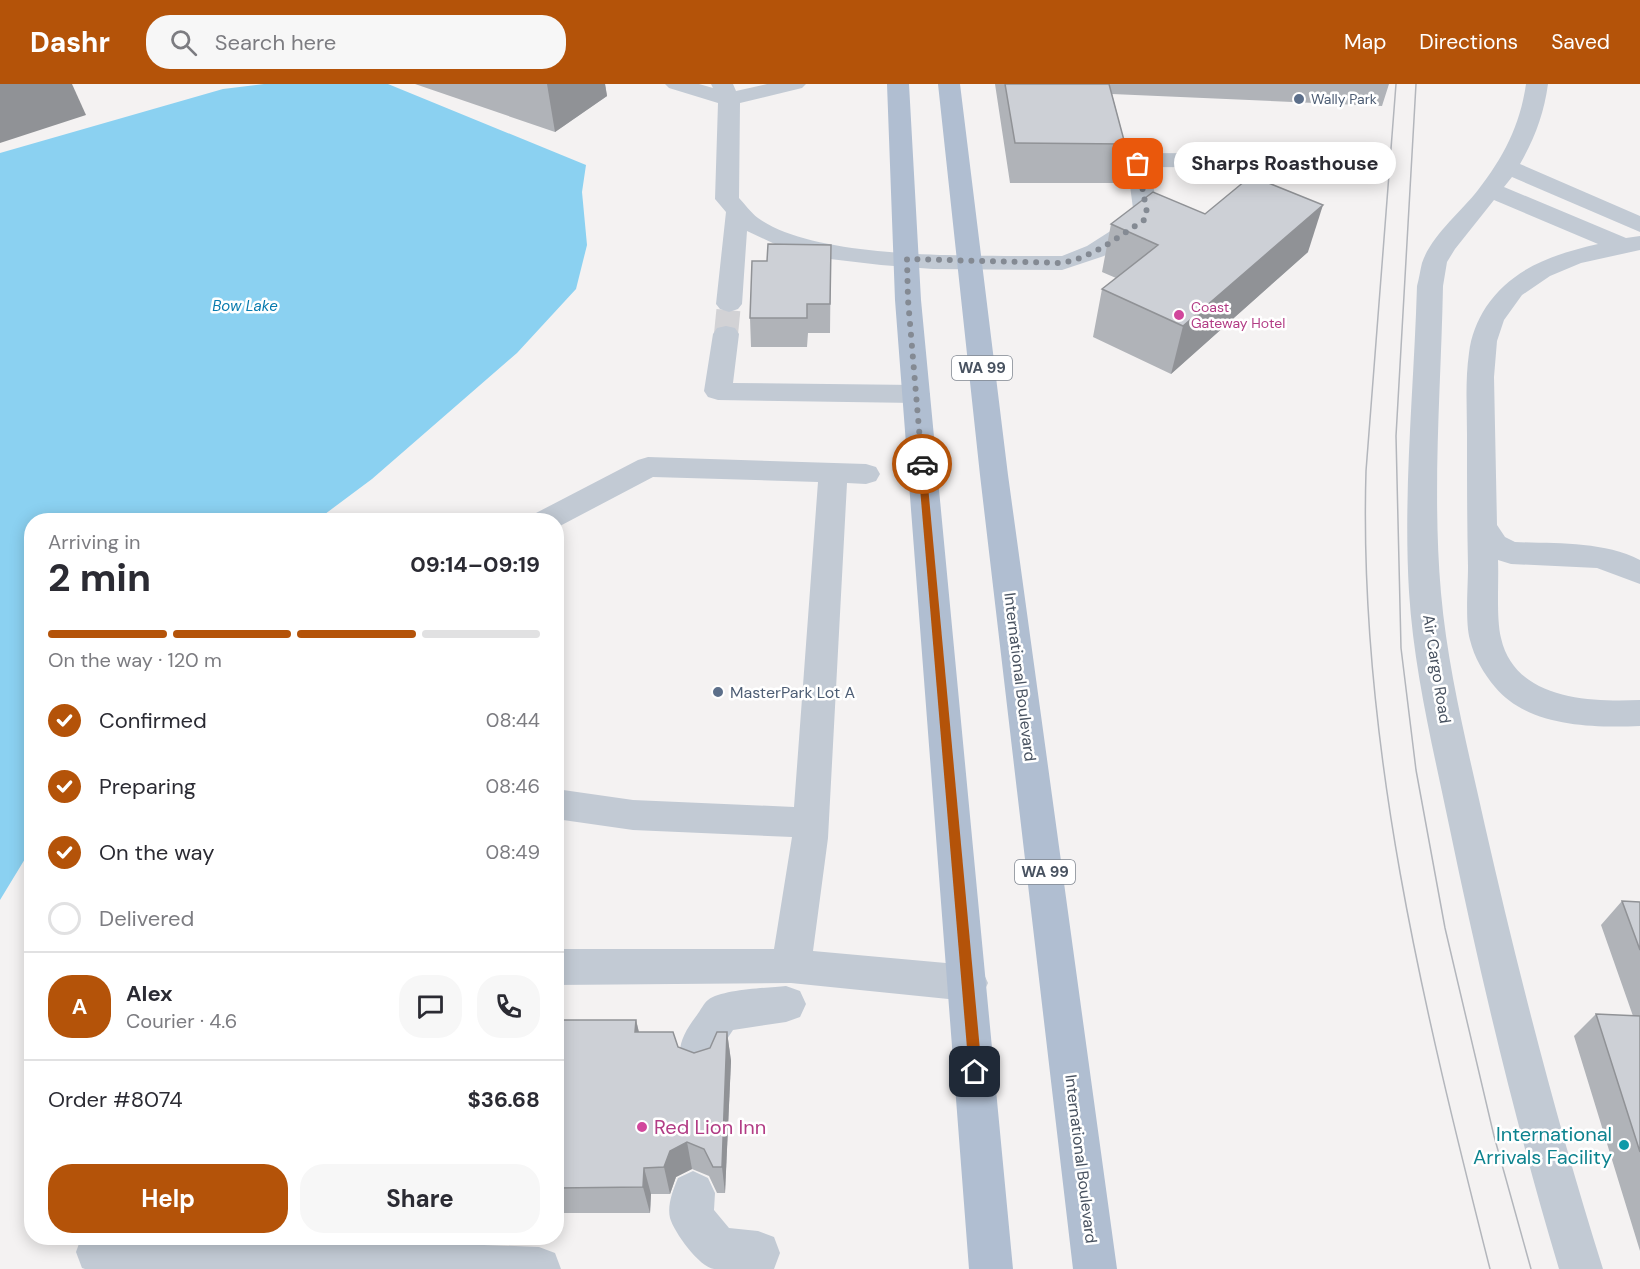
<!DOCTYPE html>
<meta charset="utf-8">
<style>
:root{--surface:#fff;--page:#f7f7f7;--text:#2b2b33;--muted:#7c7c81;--line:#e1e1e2;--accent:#b45309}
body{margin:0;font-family:"DM Sans",sans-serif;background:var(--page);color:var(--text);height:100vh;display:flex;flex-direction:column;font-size:22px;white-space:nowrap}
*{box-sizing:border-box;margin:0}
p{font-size:20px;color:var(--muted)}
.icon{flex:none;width:33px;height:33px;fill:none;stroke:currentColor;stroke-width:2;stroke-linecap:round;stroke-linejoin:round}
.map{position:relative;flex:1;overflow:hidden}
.panel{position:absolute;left:24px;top:429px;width:540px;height:732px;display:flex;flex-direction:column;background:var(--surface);border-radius:24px;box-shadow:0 3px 15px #0003}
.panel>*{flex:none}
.pin{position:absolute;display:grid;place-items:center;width:51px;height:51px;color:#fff;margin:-26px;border-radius:12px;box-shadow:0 3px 9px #0006}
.courier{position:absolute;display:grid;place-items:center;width:60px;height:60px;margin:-30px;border:4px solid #b45309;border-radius:50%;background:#fff;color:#222;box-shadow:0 2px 8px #0007}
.bubble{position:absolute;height:42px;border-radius:21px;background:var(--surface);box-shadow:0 3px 15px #0003;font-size:20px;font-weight:700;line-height:42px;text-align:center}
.summary em{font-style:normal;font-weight:700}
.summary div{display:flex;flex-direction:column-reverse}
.summary{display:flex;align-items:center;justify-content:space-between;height:102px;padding:0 24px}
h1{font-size:39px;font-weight:700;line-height:45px}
.bar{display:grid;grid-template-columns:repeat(4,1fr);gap:9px 6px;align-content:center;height:72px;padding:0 24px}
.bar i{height:8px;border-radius:4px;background:var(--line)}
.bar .active{background:var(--accent)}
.bar p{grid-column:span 4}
.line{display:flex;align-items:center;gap:15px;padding:0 24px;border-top:2px solid var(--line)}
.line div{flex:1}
.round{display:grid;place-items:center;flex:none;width:63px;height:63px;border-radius:24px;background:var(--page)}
ol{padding:0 24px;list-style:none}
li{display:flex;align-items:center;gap:18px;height:66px}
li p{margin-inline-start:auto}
li .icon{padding:6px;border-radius:50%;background:var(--accent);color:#fff;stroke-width:4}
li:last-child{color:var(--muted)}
li i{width:33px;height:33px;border:3px solid var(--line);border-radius:50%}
.primary-button{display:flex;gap:12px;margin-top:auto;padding:12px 24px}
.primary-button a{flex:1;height:69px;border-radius:24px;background:var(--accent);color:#fff;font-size:24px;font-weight:700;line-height:69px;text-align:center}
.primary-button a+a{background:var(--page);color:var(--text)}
header{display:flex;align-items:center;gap:36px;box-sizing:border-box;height:84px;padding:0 30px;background:var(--accent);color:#fff}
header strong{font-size:28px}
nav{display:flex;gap:33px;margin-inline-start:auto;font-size:21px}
.search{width:420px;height:54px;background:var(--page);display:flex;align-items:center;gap:15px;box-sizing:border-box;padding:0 21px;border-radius:24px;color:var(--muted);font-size:22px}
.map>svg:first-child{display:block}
</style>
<header>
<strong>Dashr</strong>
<div class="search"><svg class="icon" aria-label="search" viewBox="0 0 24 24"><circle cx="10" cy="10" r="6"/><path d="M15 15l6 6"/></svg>Search here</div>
<nav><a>Map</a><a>Directions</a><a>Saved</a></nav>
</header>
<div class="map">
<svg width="1640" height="1185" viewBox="0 0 1640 1185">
<rect width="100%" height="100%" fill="#f4f2f2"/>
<polygon fill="#8bd1f1" points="264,0 388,0 586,81 582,108 587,161 576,205 517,269 372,395 317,436 32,436 31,765 0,816 0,69 223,5"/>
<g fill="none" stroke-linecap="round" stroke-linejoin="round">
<polyline stroke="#d2d2d5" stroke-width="24" stroke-dasharray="24 12" stroke-linecap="butt" points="726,250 729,220"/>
<g fill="#c2cad4" fill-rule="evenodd">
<path d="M665,0h34l14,4 -2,-4h22l3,7 31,-7h39l-4,4 -62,15 -1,95c6,6 12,15 19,20 61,44 228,37 304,38l25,-10 47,-30 -7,-53 7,-8 8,-2 169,1 8,2 3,5 -3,5 -8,2 -162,-1 10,46 -7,12 -48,31 -42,14 -129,-1 -52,-4 -51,-6 -53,-14 -30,-14 -5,73 -4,5 -9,3 -9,-3 -4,-5 10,-92 -11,-13 3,-96 -49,-15z"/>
<path d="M1526,0h22c-4,29 -13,54 -28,80l120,52v16l-128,-55 -8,10 122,51 14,-2v14l-59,13 -31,13 -28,19 -18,25 -7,21 -3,36 3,148 8,12 10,5c42,2 87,-1 125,18v24l-43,-16 -86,-4 -13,-4c1,22 -2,57 3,78 14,62 89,64 139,62v26c-47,2 -112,1 -145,-39 -11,-13 -21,-30 -25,-47 -5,-18 -2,-53 -2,-73 -1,-44 -1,-87 -1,-132 0,-27 -2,-54 2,-82 2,-17 8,-32 17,-46 26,-39 68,-53 112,-63l-104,-44 -39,49 -8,13 -4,24c-2,102 -11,205 -2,307 7,79 27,156 44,233 34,149 72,297 118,443h-44c-44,-147 -79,-294 -110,-444 -16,-77 -35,-154 -40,-233 -6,-102 5,-204 8,-306 2,-7 3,-15 5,-23 9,-27 38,-50 56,-73 25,-32 42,-64 48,-106z"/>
<polygon points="726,242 735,244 739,250 733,299 916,301 926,304 930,310 926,316 916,319 718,316 708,313 704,307 713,250 717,244"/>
<polygon points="648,373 866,380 876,383 880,390 876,397 866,400 847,399 828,754 813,867 968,881 982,886 988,899 982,912 968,917 791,899 556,901 556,865 774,865 792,753 633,746 556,735 556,705 633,716 794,723 818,398 653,393 558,443 556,436 532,436 536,429 638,376"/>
<path d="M786,902l14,5 6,13 -6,13 -14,5 -53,8 -12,18 -2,13 -6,14 -14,5 -14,-5c-11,-25 -3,-40 12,-60 3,-4 7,-12 11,-15 14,-11 59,-12 78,-14z"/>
<path d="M693,1087l15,7 7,15 -1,17 15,18 29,3 16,6 6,16 -6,16c-19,0 -42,0 -60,0 -15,-2 -40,-37 -44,-51 -3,-13 3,-28 8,-40z"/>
<polygon points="81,1154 302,1154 539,1163 555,1169 561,1185 85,1185 82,1184 76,1168"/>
</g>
<g fill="#b0bed1" fill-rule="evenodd">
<polygon points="887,0 909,0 921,216 1013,1185 969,1185 895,216"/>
<polygon points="938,0 960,0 1008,391 1117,1185 1073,1185 980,391"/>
</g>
<g stroke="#b3b6bc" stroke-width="1.5">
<path d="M1396,0l-30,387c-8,270 58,538 124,798"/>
<polyline points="1416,0 1396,352 1401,564 1416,686 1445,844 1494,1052 1531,1185"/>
</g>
</g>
<g fill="#b0b3b8">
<polygon points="415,0 605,0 607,12 555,48"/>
<polygon points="995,0 1389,0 1382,22 1112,10 1125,60 1118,99 1010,99"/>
<polygon points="1205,130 1308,168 1171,290 1093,253 1102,205 1116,194 1102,188 1111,140"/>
<polygon points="831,161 830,249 808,249 807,263 751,263 750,234 767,177"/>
<polygon points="1622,817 1640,818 1640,1167 1574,952 1596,930 1633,932 1601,841"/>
<polygon points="556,936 636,936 639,948 694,969 710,964 727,948 731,977 725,1109 717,1109 709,1092 692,1085 676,1093 670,1110 651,1110 650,1129 556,1129"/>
</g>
<g fill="#909296">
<polygon points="0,0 72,0 86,31 0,59"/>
<polygon points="547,0 605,0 607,12 555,48"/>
<polygon points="1323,121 1308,168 1171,290 1183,242"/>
<polygon points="636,936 643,966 635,948"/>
<polygon points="727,948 731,977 725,1109 722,1083"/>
<polygon points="687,1058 692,1085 676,1093 670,1110 664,1083 670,1067"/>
<polygon points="644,1084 651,1110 650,1129 643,1103"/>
</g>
<g fill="#cdd0d6" stroke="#909296" stroke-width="1.5">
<polygon points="1005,0 1109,0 1125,60 1015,59"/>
<polygon points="1251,92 1323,121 1183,242 1102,205 1158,161 1111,140 1153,108 1205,130"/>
<polygon points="768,160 831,161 830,220 807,220 807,234 750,234 752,177 767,177"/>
<polygon points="1622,817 1640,818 1640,866"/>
<polygon points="1596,930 1640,932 1640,1068"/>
<polygon points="556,936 636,936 635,948 673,948 678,963 694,969 710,964 717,948 727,948 722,1083 713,1083 704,1065 687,1058 670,1067 664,1083 644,1084 643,1103 556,1104"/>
</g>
<polygon fill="#b45309" points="922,377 926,380 982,988 975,994 969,988 918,380"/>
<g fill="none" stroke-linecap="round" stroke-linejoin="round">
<path stroke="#848a93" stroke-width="6" stroke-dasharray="0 10.8" d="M922,380l-14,-164 -1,-41 155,4c32,-6 56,-26 82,-43l3,-7 -9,-49"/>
</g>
<g fill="#5c6f8a" stroke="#fff" stroke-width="2">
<circle cx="1299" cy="15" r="6"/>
<circle cx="718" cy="608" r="6"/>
</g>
<g fill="#d1479c" stroke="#fff" stroke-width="2">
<circle cx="1179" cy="231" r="6"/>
<circle cx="642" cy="1043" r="6"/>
</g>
<circle fill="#0f9aa8" stroke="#fff" stroke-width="2" cx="1624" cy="1061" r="6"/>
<g text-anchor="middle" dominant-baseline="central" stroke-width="5" stroke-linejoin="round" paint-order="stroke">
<g font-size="14" fill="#4e5e75" stroke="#fff" text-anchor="start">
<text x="1311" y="15">Wally Park</text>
</g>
<g font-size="14" fill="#b23c85" stroke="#fff" text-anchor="start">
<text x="1191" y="223">Coast<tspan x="1191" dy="16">Gateway Hotel</tspan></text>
</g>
<g font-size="15" font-style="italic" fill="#067aae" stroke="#fff">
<text x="245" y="222">Bow Lake</text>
</g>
<g fill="#fff" stroke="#7f8690" stroke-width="1.5">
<rect x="952" y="272" width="60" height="24" rx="4.5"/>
<rect x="1015" y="776" width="60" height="24" rx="4.5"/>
</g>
<g font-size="15" font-weight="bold" fill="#485260">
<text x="982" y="284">WA 99</text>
<text x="1045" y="788">WA 99</text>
</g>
<g font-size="16" fill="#485260" stroke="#fff">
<text transform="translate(1437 585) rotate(81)">Air Cargo Road</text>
<text transform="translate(1020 593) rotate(83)">International Boulevard</text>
<text transform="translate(1081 1075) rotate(83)">International Boulevard</text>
</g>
<g font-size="16" fill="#4e5e75" stroke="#fff" text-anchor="start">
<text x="730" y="608">MasterPark Lot A</text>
</g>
<g font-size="20" fill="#b23c85" stroke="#fff" text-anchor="start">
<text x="654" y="1043">Red Lion Inn</text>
</g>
<g font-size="20" fill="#0d838f" stroke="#fff" text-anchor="end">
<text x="1612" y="1050">International<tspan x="1612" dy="23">Arrivals Facility</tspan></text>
</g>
</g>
</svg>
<div class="pin" style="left:1138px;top:80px;background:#ea580c"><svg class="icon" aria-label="bag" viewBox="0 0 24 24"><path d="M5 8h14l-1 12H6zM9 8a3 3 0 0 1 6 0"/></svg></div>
<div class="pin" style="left:975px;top:988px;background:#1f2937"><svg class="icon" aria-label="home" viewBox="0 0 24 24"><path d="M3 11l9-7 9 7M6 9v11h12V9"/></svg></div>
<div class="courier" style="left:922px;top:380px"><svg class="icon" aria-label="car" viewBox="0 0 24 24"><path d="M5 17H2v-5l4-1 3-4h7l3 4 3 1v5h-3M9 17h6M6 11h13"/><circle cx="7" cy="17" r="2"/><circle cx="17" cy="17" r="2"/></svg></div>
<div class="bubble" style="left:1174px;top:58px;width:222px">Sharps Roasthouse</div>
<section class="panel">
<div class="summary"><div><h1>2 min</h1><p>Arriving in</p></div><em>09:14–09:19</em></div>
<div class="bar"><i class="active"></i><i class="active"></i><i class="active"></i><i></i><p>On the way · 120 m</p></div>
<ol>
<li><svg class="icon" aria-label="check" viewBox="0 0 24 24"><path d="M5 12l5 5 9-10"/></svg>Confirmed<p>08:44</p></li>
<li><svg class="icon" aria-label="check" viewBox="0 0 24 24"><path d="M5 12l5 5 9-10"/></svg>Preparing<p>08:46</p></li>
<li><svg class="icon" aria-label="check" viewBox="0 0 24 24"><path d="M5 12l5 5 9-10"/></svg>On the way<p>08:49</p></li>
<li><i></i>Delivered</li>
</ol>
<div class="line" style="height:108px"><b class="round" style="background:var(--accent);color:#fff">A</b><div><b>Alex</b><p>Courier · 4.6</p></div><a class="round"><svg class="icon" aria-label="chat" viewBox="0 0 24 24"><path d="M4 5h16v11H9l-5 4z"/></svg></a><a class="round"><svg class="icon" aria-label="phone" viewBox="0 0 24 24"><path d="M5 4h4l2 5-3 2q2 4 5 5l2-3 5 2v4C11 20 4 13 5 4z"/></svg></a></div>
<div class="line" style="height:78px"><div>Order #8074</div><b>$36.68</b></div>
<div class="primary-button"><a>Help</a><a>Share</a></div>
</section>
</div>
